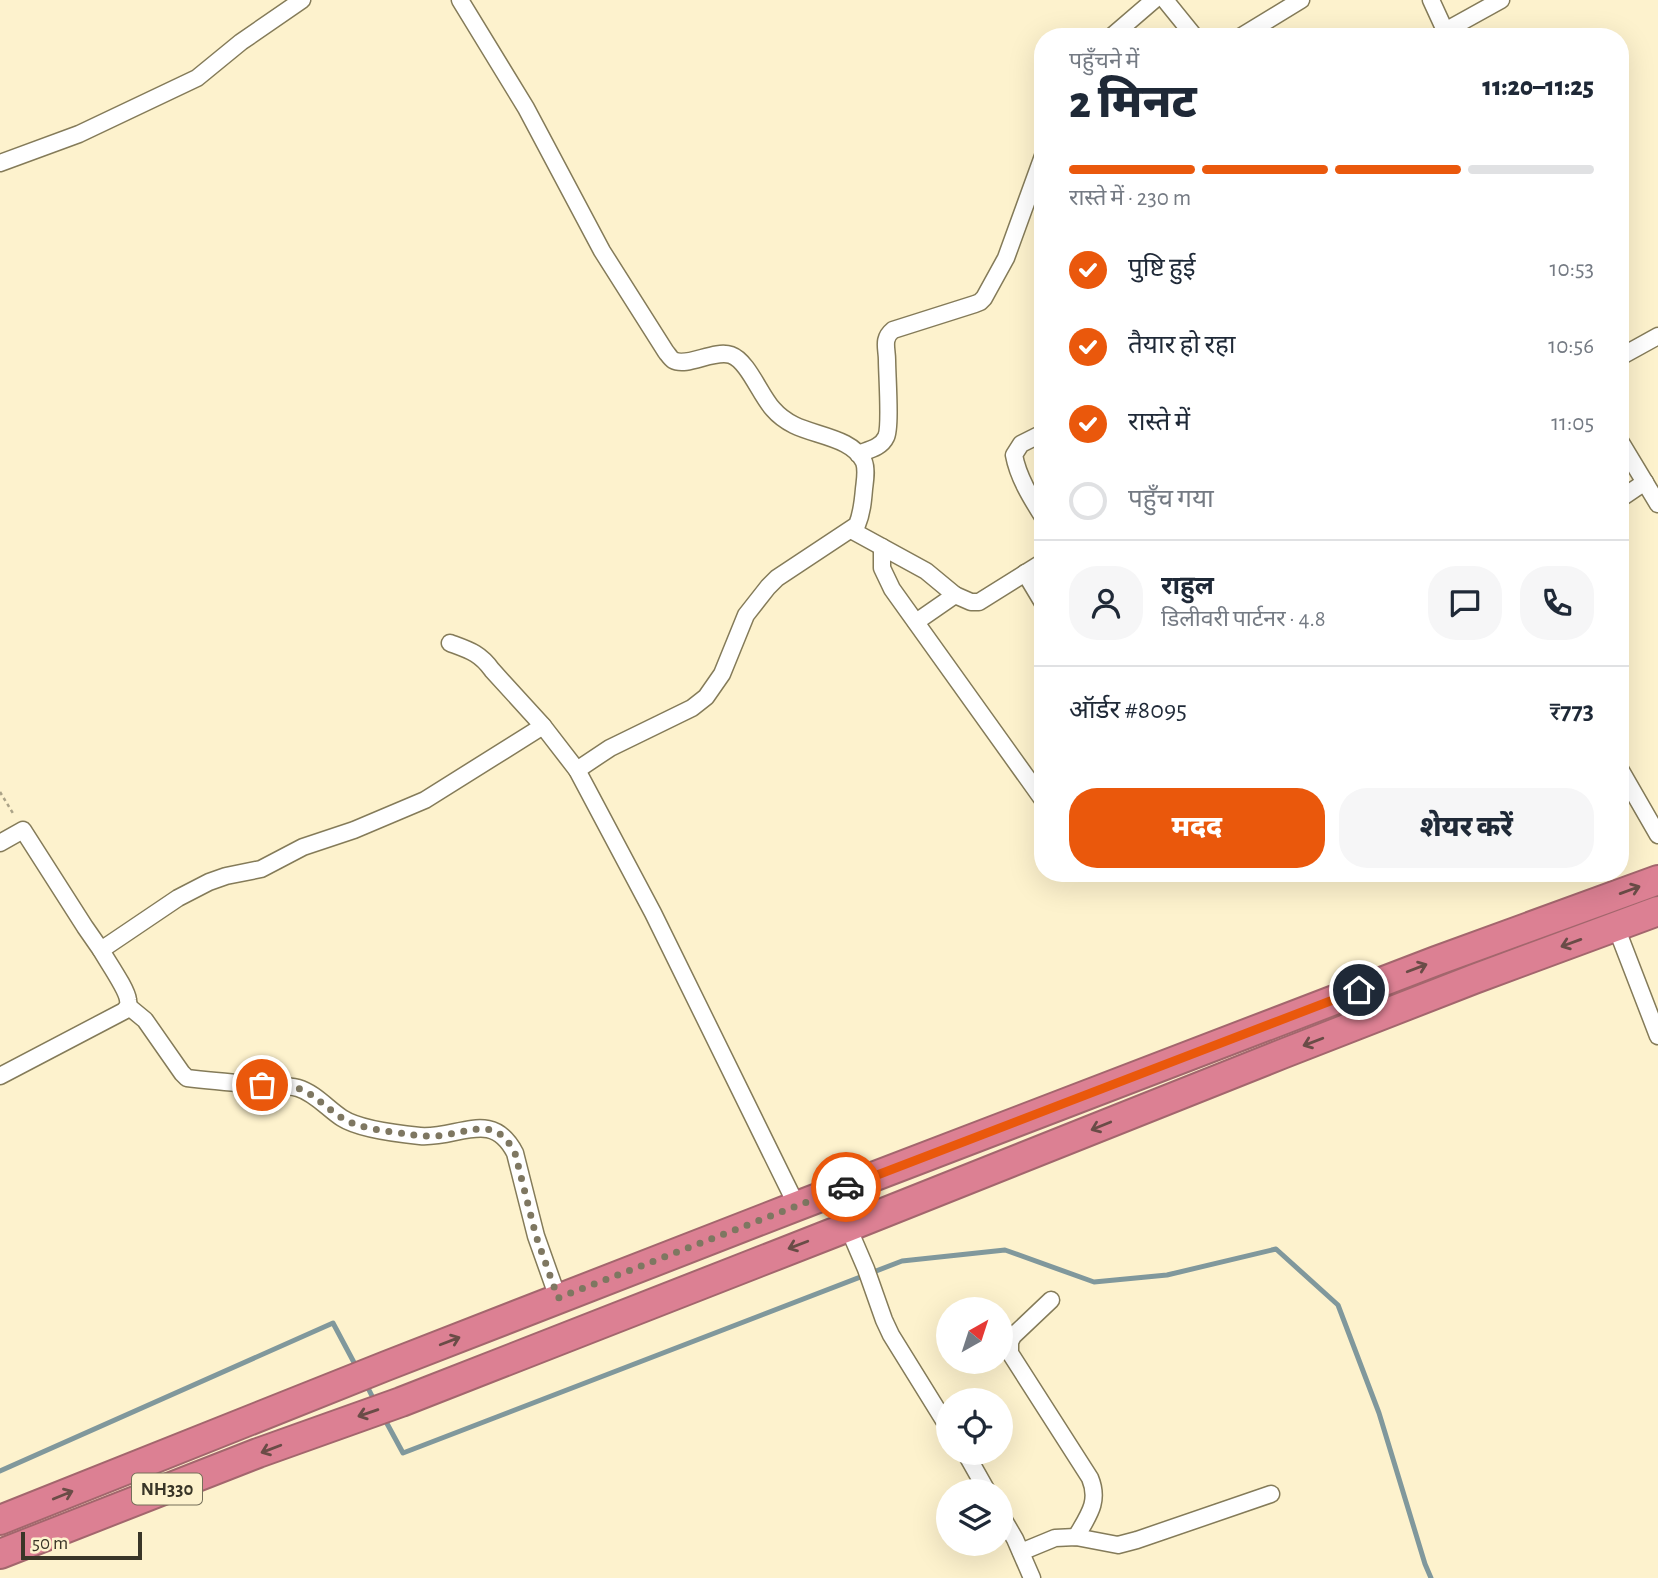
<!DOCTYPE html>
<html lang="hi">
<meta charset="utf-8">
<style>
:root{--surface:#fff;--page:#f6f6f7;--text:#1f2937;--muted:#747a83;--line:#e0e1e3;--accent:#ea580c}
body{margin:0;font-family:"Alegreya Sans","Noto Sans Devanagari",sans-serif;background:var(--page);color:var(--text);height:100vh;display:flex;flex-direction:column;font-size:26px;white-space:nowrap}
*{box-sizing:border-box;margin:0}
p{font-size:23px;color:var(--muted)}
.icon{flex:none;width:38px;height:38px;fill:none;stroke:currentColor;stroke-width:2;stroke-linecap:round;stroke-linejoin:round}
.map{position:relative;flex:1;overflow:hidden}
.panel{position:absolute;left:1034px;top:28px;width:595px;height:854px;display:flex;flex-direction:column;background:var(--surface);border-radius:28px;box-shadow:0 7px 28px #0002}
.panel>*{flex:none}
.needle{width:46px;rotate:39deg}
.buttons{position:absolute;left:936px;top:1297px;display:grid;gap:14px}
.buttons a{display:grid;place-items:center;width:77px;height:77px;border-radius:50%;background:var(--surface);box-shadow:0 7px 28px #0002;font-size:35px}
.scale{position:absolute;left:21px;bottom:18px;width:121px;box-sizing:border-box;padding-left:7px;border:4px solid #393527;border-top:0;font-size:19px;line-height:24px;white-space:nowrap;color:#393527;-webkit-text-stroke:5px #fdf2cd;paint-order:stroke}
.pin{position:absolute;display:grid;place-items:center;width:60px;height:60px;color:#fff;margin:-30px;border:4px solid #fff;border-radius:50%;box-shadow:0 2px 7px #0007}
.courier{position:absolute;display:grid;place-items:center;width:70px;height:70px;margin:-35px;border:5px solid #ea580c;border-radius:50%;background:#fff;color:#222;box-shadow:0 2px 9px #0007}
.overview em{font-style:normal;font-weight:800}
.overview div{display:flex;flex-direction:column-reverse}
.overview{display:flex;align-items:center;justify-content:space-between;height:119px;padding:0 35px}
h1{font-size:46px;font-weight:800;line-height:52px}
.bar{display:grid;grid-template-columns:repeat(4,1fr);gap:10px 7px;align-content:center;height:84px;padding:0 35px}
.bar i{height:9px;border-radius:5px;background:var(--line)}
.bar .active{background:var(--accent)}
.bar p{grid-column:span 4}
.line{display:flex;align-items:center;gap:18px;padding:0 35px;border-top:2px solid var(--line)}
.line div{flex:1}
.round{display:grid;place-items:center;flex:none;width:74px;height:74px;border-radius:28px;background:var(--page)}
ol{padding:0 35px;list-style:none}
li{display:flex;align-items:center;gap:21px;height:77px}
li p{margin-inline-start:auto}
li .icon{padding:7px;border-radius:50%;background:var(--accent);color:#fff;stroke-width:4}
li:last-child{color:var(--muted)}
li i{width:38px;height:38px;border:4px solid var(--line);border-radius:50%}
.action{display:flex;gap:14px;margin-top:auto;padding:14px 35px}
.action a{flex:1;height:80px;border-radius:28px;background:var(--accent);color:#fff;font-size:28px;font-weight:800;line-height:80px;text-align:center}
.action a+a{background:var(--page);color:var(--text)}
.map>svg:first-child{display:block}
</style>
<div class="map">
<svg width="1658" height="1578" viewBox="0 0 1658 1578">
<rect width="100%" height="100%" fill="#fdf2cd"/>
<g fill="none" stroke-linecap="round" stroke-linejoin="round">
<g stroke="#80989c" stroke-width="5">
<polyline points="366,1384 376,1404"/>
<polyline points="384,1418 403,1453 902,1261 1005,1250 1094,1282 1167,1275 1276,1249 1338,1305 1379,1413 1425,1564 1431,1578"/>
<polyline points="0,1471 333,1323 358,1370"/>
</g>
<g stroke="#847b59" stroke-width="19">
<g id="street">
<path d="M460,0l66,108 76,143 64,101c1,1 5,7 7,8 14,8 41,-11 58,-5 17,6 29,40 42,54 6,7 13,12 21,16 22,11 59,13 70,37 3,8 1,18 0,27 -1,12 -2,24 -7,36l-80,53 -9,9 -22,28 -24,59 -16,23 -14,11 -82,40 -33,22"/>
<polyline points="1165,0 1195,37"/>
<polyline points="1431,0 1448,37"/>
<polyline points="1445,31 1501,0"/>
<polyline points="1111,37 1154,0"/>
<polyline points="1240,37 1301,0"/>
<polyline points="0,163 79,134 197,78 241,42 302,0"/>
<polyline points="1620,357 1658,336"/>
<path d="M1043,433l-22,11 -7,11c4,22 17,43 29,62"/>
<polyline points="1620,441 1658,504"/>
<path d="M858,454c10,-4 23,-6 28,-17 5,-10 1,-62 1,-77 0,-12 -5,-21 6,-30l82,-26 5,-2 4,-4 22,-40 37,-102"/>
<polyline points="1620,499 1645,482"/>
<polyline points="851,530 926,571 955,595"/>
<polyline points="882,547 882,568 892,589 1043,800"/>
<polyline points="1025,573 1043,603"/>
<polyline points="916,622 955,595 971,602 979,602 1043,562"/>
<path d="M450,643c19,7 30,10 42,27l51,56 34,44 76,143 144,293"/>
<polyline points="1620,769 1658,835"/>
<polyline points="0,843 23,830 85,927 101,950 178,898 209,882 226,876 261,869 303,847 354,830 425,800 543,726"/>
<polyline points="1616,927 1658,1036"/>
<path d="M128,1006l17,14 37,53 5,5c24,3 49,5 74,7 12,1 26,0 37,3 17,5 30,21 44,30 17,11 58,16 78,18 38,3 72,-28 95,17l21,83 22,62"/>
<path d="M0,1076l124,-65c4,-5 5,-5 4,-11 -1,-11 -21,-39 -27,-50"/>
<polyline points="848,1227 866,1269 884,1320 891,1335 948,1427"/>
<path d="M1051,1300l-38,36 -3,6v11l80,125c10,24 -2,38 -14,59"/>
<polyline points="965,1452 987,1491"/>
<polyline points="1001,1515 1015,1539 1032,1578"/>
<polyline points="1021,1552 1055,1538 1076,1537 1118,1545 1137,1540 1271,1494"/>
</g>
</g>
<g stroke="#a3666d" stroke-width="32">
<g id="highway">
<polyline points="0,1520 386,1366 797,1206 1436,961 1658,880"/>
<polyline points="0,1554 258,1453 401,1402 848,1227 1282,1054 1474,979 1658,911"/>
</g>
</g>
<polyline stroke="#aba388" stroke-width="2.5" stroke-dasharray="3.5 3.5" stroke-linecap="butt" points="0,792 14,815"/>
<use href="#street" stroke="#fff" stroke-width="16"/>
<use href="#highway" stroke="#dc8093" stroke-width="28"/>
</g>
<defs><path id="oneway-shaft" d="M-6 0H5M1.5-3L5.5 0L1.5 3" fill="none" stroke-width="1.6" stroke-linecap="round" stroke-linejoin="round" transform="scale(1.75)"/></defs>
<g stroke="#6a4c47">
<use href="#oneway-shaft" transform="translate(1630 890) rotate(-20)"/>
<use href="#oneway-shaft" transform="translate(1571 943) rotate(160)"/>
<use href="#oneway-shaft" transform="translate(1417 968) rotate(-21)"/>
<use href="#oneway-shaft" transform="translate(1313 1042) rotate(159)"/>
<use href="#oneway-shaft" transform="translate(1101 1126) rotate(158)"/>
<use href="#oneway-shaft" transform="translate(798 1245) rotate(159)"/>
<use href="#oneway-shaft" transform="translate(450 1341) rotate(-21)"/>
<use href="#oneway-shaft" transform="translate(368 1413) rotate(161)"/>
<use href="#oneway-shaft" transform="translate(271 1449) rotate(159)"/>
<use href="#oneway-shaft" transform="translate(63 1495) rotate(-22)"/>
</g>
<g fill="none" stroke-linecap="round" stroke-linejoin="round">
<path stroke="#7e7761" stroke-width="7" stroke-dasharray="0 12.6" d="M262,1085c12,0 26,-1 38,4 16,6 29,22 44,30 17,10 44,12 63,15 13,2 26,3 38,1 31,-5 52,-17 70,18l21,83 22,62 288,-111"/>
<polyline stroke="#ea580c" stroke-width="9" points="846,1187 1359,990"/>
</g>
<g text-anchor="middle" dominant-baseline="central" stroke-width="6" stroke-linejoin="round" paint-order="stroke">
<rect fill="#fdf2cd" stroke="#746e59" stroke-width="2" x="132" y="1473.5" width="70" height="31" rx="5"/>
<g font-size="19" font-weight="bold" fill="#393527">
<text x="167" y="1489">NH330</text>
</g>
</g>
</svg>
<div class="buttons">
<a><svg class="needle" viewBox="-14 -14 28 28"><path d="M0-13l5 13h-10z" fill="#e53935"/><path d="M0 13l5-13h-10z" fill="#747a83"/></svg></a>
<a><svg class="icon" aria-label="locate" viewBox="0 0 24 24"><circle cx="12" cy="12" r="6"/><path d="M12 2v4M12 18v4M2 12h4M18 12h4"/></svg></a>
<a><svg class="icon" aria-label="layers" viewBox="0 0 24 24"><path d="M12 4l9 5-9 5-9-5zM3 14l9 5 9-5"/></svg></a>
</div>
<div class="scale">50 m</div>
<div class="pin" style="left:262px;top:1085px;background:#ea580c"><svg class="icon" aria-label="bag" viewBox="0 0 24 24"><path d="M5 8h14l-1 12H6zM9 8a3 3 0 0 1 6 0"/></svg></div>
<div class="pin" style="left:1359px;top:990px;background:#1f2937"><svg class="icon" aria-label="home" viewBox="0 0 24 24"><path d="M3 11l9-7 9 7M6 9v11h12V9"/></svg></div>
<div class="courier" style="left:846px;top:1187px"><svg class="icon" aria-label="car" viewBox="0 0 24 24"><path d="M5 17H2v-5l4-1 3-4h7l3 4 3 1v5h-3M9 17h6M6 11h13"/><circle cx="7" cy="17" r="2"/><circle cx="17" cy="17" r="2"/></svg></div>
<section class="panel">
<div class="overview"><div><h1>2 मिनट</h1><p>पहुँचने में</p></div><em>11:20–11:25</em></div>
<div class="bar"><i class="active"></i><i class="active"></i><i class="active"></i><i></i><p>रास्ते में · 230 m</p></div>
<ol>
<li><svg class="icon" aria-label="check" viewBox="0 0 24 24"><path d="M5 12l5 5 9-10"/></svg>पुष्टि हुई<p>10:53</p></li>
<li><svg class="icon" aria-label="check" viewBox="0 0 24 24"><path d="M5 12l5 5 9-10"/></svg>तैयार हो रहा<p>10:56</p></li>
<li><svg class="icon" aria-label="check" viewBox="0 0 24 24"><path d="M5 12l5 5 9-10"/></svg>रास्ते में<p>11:05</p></li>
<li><i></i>पहुँच गया</li>
</ol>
<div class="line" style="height:126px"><a class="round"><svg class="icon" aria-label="person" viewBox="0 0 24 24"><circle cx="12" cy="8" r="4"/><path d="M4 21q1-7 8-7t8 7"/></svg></a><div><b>राहुल</b><p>डिलीवरी पार्टनर · 4.8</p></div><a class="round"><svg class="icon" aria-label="chat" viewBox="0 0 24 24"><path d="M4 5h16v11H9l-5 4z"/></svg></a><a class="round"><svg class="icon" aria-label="phone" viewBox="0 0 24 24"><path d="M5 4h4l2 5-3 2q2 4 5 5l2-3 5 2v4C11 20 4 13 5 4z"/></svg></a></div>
<div class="line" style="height:91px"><div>ऑर्डर #8095</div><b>₹773</b></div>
<div class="action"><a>मदद</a><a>शेयर करें</a></div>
</section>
</div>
